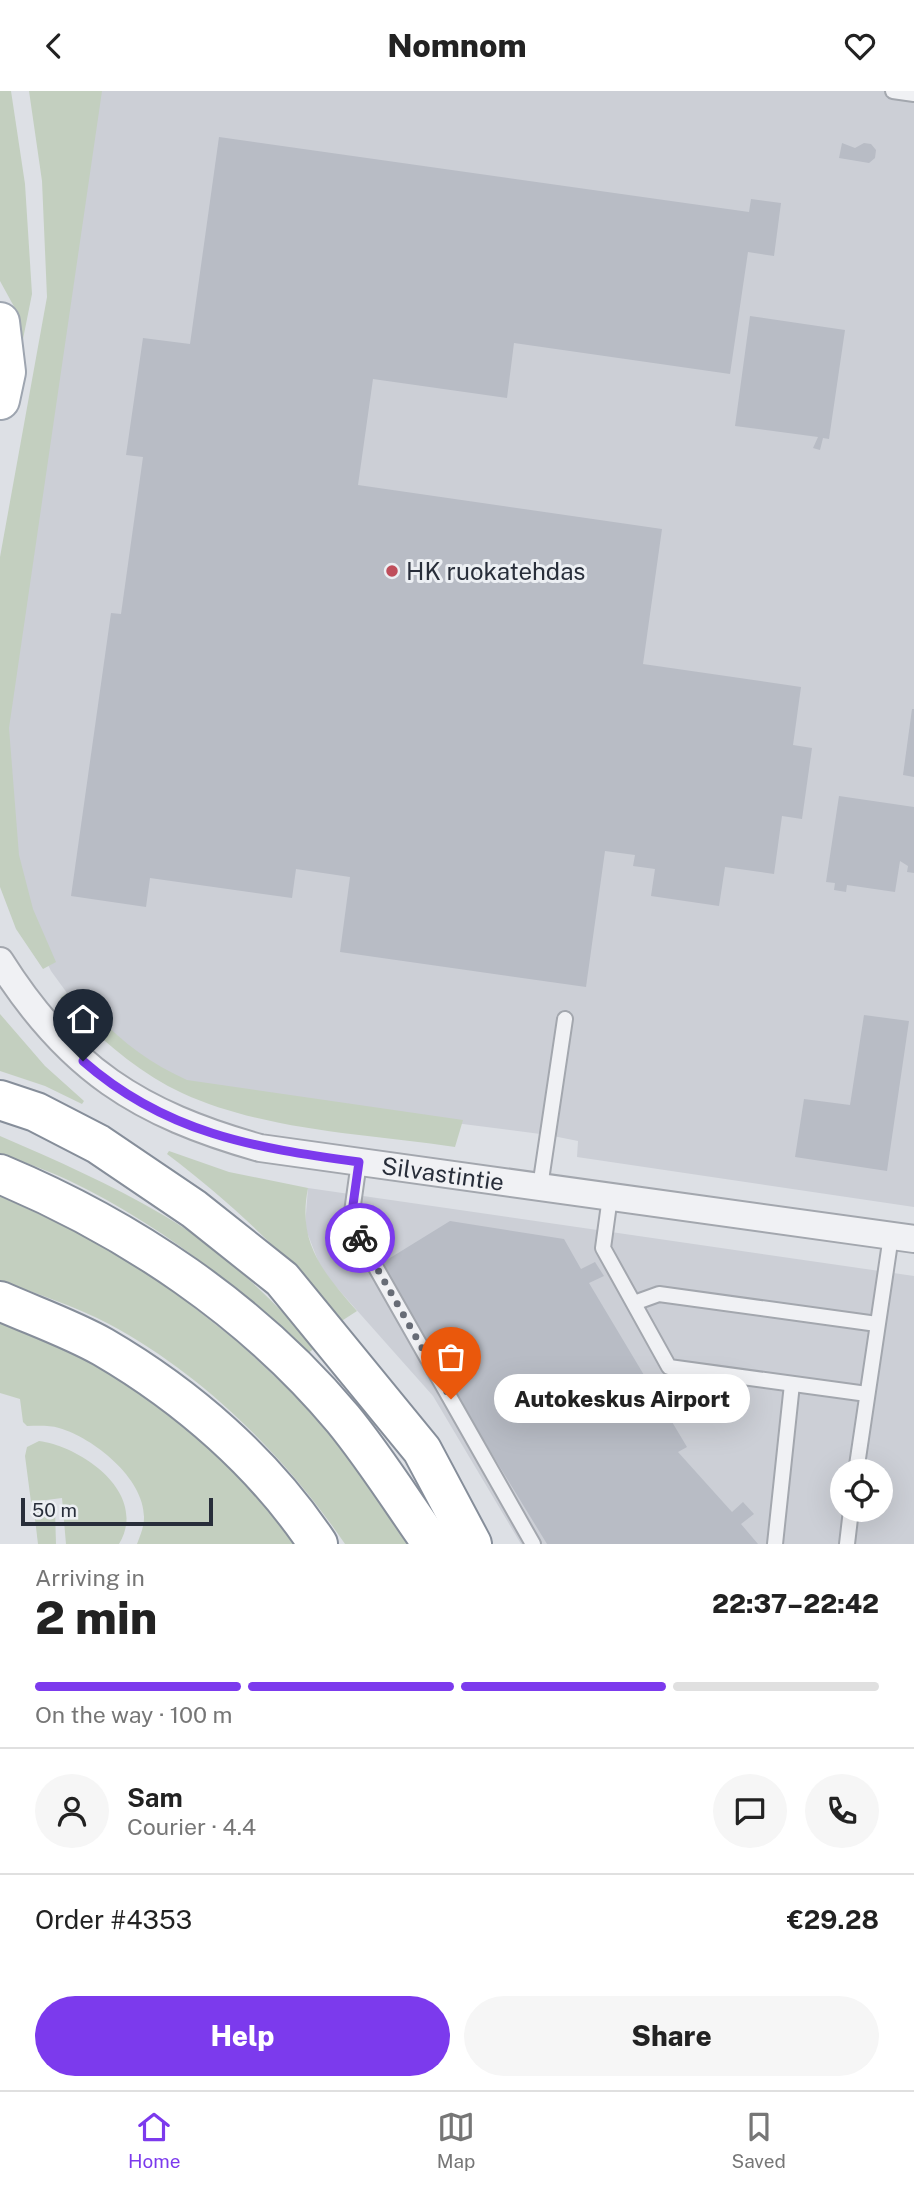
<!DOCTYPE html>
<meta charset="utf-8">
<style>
:root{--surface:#fff;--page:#f6f6f6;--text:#222;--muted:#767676;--line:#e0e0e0;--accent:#7c3aed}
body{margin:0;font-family:"Public Sans",sans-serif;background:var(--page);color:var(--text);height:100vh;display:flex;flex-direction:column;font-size:26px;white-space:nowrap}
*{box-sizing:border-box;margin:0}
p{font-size:23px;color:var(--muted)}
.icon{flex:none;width:38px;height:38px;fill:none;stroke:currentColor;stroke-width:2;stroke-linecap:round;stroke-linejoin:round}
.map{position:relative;height:1453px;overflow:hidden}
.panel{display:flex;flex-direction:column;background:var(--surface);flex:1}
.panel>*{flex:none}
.fabs{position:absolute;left:830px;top:1368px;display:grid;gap:14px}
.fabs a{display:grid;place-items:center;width:63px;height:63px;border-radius:50%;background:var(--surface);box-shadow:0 7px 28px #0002;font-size:35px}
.scale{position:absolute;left:21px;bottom:18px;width:192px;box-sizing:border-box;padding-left:7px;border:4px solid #282e3a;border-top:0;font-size:19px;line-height:24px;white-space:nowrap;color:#282e3a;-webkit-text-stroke:5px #eceff3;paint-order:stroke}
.pin{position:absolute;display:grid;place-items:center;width:60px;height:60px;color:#fff;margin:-72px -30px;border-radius:50% 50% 50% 0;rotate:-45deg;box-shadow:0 0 7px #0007}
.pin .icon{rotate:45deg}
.courier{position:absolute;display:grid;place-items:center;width:70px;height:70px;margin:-35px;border:5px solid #7c3aed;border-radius:50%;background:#fff;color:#222;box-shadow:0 2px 9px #0007}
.bubble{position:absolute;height:49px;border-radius:24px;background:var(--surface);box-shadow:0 7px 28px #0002;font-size:23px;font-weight:800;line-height:49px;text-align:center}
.headline em{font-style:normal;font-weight:800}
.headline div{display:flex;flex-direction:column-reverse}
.headline{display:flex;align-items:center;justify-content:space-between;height:119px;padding:0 35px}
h1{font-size:46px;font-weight:800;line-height:52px}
.bar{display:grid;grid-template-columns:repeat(4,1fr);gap:10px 7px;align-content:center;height:84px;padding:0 35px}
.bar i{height:9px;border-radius:5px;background:var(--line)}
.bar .active{background:var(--accent)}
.bar p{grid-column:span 4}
.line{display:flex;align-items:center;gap:18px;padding:0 35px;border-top:2px solid var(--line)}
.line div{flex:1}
.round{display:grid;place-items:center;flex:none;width:74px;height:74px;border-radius:37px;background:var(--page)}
.cta{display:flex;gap:14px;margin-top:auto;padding:14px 35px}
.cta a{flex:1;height:80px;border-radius:42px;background:var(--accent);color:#fff;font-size:28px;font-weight:800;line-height:80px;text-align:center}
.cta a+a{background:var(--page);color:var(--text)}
header{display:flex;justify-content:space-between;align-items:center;height:91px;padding:0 35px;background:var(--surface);font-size:32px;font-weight:800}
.tab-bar{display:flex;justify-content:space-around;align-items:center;height:98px;border-top:2px solid var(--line);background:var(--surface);font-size:19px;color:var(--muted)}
.tab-bar a{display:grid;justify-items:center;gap:4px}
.tab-bar .active{color:var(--accent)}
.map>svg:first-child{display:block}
</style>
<header><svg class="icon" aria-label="back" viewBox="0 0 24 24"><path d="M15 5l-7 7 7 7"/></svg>Nomnom<svg class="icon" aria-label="heart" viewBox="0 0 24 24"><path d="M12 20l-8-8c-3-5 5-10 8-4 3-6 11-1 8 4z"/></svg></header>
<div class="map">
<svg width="914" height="1453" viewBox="0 0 914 1453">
<rect width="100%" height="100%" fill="#dde0e5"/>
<g fill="#cccfd6" fill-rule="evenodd">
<polygon points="97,0 914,0 914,1116 577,1066 578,1050 548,1044 455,1032 224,1013 157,980 67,902 51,880 19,814 0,555"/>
<path d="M308,1097l606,88v268h-393l-88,-148 -111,-125 -17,-44zM842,1381h38v38h-38z"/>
</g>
<g fill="#c3cfbf">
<polygon points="0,0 11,0 25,93 32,203 21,258 17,221 0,190"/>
<polygon points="29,0 102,0 9,637 19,764 33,818 56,871 43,878 16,838 0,796 0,466 47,206 42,90"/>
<path d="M76,901c31,38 66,68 111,88l276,40 -8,27c-89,-13 -190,-16 -273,-54 -47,-22 -86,-58 -122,-95l7,-5z"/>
<polygon points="0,923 45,975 84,1010 82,1013 45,995 0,980"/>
<path d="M0,1045c55,24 111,48 163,79 59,34 107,83 153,132l-9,7c-69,-68 -149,-131 -237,-173 -23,-11 -47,-19 -70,-28z"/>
<path d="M169,1060l60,21 79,16c-11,55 15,84 49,123l-17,11c-51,-65 -107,-118 -173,-168z"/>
<path d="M0,1105l86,40 76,46 77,61 65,61 65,67 53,73h-77c-60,-88 -141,-169 -236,-220 -34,-18 -73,-30 -109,-44z"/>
<path d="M0,1227c74,24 192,105 244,163 18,20 35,42 51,63h-158c3,-8 7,-17 7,-26 1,-39 -50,-80 -85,-90 -10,-3 -22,-2 -32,-2l-4,-4 -3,-23 -20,-6z"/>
<path d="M39,1350c44,6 110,53 80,103h-53l-4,-46 -31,4 -6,-46 2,-9z"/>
<polygon points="55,1418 56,1453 38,1453 34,1420"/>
</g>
<g fill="#b8bcc5">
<polygon points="219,46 749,121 751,108 781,112 774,165 748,161 730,283 514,252 507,307 373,288 358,394 662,438 643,573 801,596 793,654 812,657 802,728 782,725 774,783 725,776 719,815 651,805 655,778 633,775 635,764 605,760 586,896 340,861 350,786 296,778 292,807 150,787 146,816 71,805 111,522 121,523 143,366 126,364 143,247 190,253"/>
<polygon points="842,52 855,57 864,52 871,53 876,59 875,67 869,72 839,67"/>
<polygon points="750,225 845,239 829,348 823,347 820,359 813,357 818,346 735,335"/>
<polygon points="912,618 914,618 914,686 903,684"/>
<polygon points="839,705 914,716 914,782 907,781 908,775 900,770 895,801 847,794 846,801 834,799 835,792 826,791"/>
<polygon points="864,924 909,930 887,1080 795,1066 804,1008 850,1014"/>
<polygon points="450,1130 564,1148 581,1178 595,1171 604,1185 589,1192 687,1356 678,1361 732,1421 743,1411 754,1423 741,1433 758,1453 547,1453 377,1175"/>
</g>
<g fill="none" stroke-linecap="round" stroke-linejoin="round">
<g stroke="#a3a7ae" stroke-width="18">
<g id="lane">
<polyline points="893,0 914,3"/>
<polyline points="359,1071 352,1121 354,1138 533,1453"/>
<polyline points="540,1096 565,928"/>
<polyline points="610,1106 603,1157 669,1276 867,1303"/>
<polyline points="634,1212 659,1203 877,1233"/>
<polyline points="856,1381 891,1145"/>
<polyline points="775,1453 792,1293"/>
<polyline points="847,1453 851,1419"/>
</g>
</g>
<g stroke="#a3a7ae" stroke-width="30">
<g id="street">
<path id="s1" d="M0,870c68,108 139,153 260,187l654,91"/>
</g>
</g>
<g stroke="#9ea5b0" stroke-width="42">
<polyline id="primary" points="0,231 6,281 0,309"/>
</g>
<g stroke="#868e9a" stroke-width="42">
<g id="highway">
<polyline points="0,1009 36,1021 98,1053 194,1118 282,1188 422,1359 472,1453"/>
<path d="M0,1083c129,54 252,136 343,245 32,39 60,84 89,125"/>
<path d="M0,1210c34,15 71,28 103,46 84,49 161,116 215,197"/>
</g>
</g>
<use href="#lane" stroke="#f0f1f4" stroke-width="14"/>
<use href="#street" stroke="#f0f1f4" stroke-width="26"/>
<use href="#primary" stroke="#fff" stroke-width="38"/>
<use href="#highway" stroke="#fff" stroke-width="38"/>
</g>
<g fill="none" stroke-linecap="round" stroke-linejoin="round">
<polyline stroke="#676c76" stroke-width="7" stroke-dasharray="0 12.6" points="360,1147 451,1308"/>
<path stroke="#7c3aed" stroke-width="9" d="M83,970c82,72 171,87 276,101l-7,50 8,26"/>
</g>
<circle fill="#bf4e5b" stroke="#eceff3" stroke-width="2.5" cx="392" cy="480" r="7"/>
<g text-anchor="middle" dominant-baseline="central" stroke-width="6" stroke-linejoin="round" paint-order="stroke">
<g font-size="24" fill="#282e3a" stroke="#eceff3" text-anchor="start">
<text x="406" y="480">HK ruokatehdas</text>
</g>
<g font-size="24" fill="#282e3a" stroke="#eceff3">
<text stroke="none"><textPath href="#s1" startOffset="514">Silvastintie</textPath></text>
</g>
</g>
</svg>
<div class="fabs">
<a><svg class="icon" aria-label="locate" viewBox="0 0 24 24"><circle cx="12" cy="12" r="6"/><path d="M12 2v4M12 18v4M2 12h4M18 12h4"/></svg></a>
</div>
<div class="scale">50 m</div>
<div class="pin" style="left:451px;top:1308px;background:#ea580c"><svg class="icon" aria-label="bag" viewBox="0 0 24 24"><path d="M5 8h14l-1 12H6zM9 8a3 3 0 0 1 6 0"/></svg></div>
<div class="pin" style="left:83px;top:970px;background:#1f2937"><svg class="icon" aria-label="home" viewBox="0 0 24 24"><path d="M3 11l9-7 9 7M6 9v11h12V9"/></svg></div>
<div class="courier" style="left:360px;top:1147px"><svg class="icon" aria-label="bike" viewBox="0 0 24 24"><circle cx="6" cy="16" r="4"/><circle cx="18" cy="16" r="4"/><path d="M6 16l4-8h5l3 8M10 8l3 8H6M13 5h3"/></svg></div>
<div class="bubble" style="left:494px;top:1283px;width:256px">Autokeskus Airport</div>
</div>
<section class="panel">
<div class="headline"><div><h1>2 min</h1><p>Arriving in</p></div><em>22:37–22:42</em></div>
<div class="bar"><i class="active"></i><i class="active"></i><i class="active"></i><i></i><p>On the way · 100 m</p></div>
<div class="line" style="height:126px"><a class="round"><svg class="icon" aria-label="person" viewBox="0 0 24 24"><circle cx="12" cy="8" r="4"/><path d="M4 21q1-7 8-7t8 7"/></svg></a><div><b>Sam</b><p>Courier · 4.4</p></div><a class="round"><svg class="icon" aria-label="chat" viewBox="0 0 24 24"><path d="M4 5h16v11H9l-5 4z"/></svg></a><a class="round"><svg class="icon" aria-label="phone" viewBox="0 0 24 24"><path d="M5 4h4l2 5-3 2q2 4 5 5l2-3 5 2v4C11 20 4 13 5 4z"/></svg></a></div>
<div class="line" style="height:91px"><div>Order #4353</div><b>€29.28</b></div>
<div class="cta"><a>Help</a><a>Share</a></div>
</section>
<nav class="tab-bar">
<a class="active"><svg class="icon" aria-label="home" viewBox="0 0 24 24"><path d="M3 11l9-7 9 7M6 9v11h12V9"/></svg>Home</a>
<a><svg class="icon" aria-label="map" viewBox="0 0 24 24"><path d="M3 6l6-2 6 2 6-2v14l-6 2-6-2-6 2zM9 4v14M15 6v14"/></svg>Map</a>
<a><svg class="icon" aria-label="saved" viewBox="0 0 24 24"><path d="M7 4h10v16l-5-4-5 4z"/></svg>Saved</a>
</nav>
